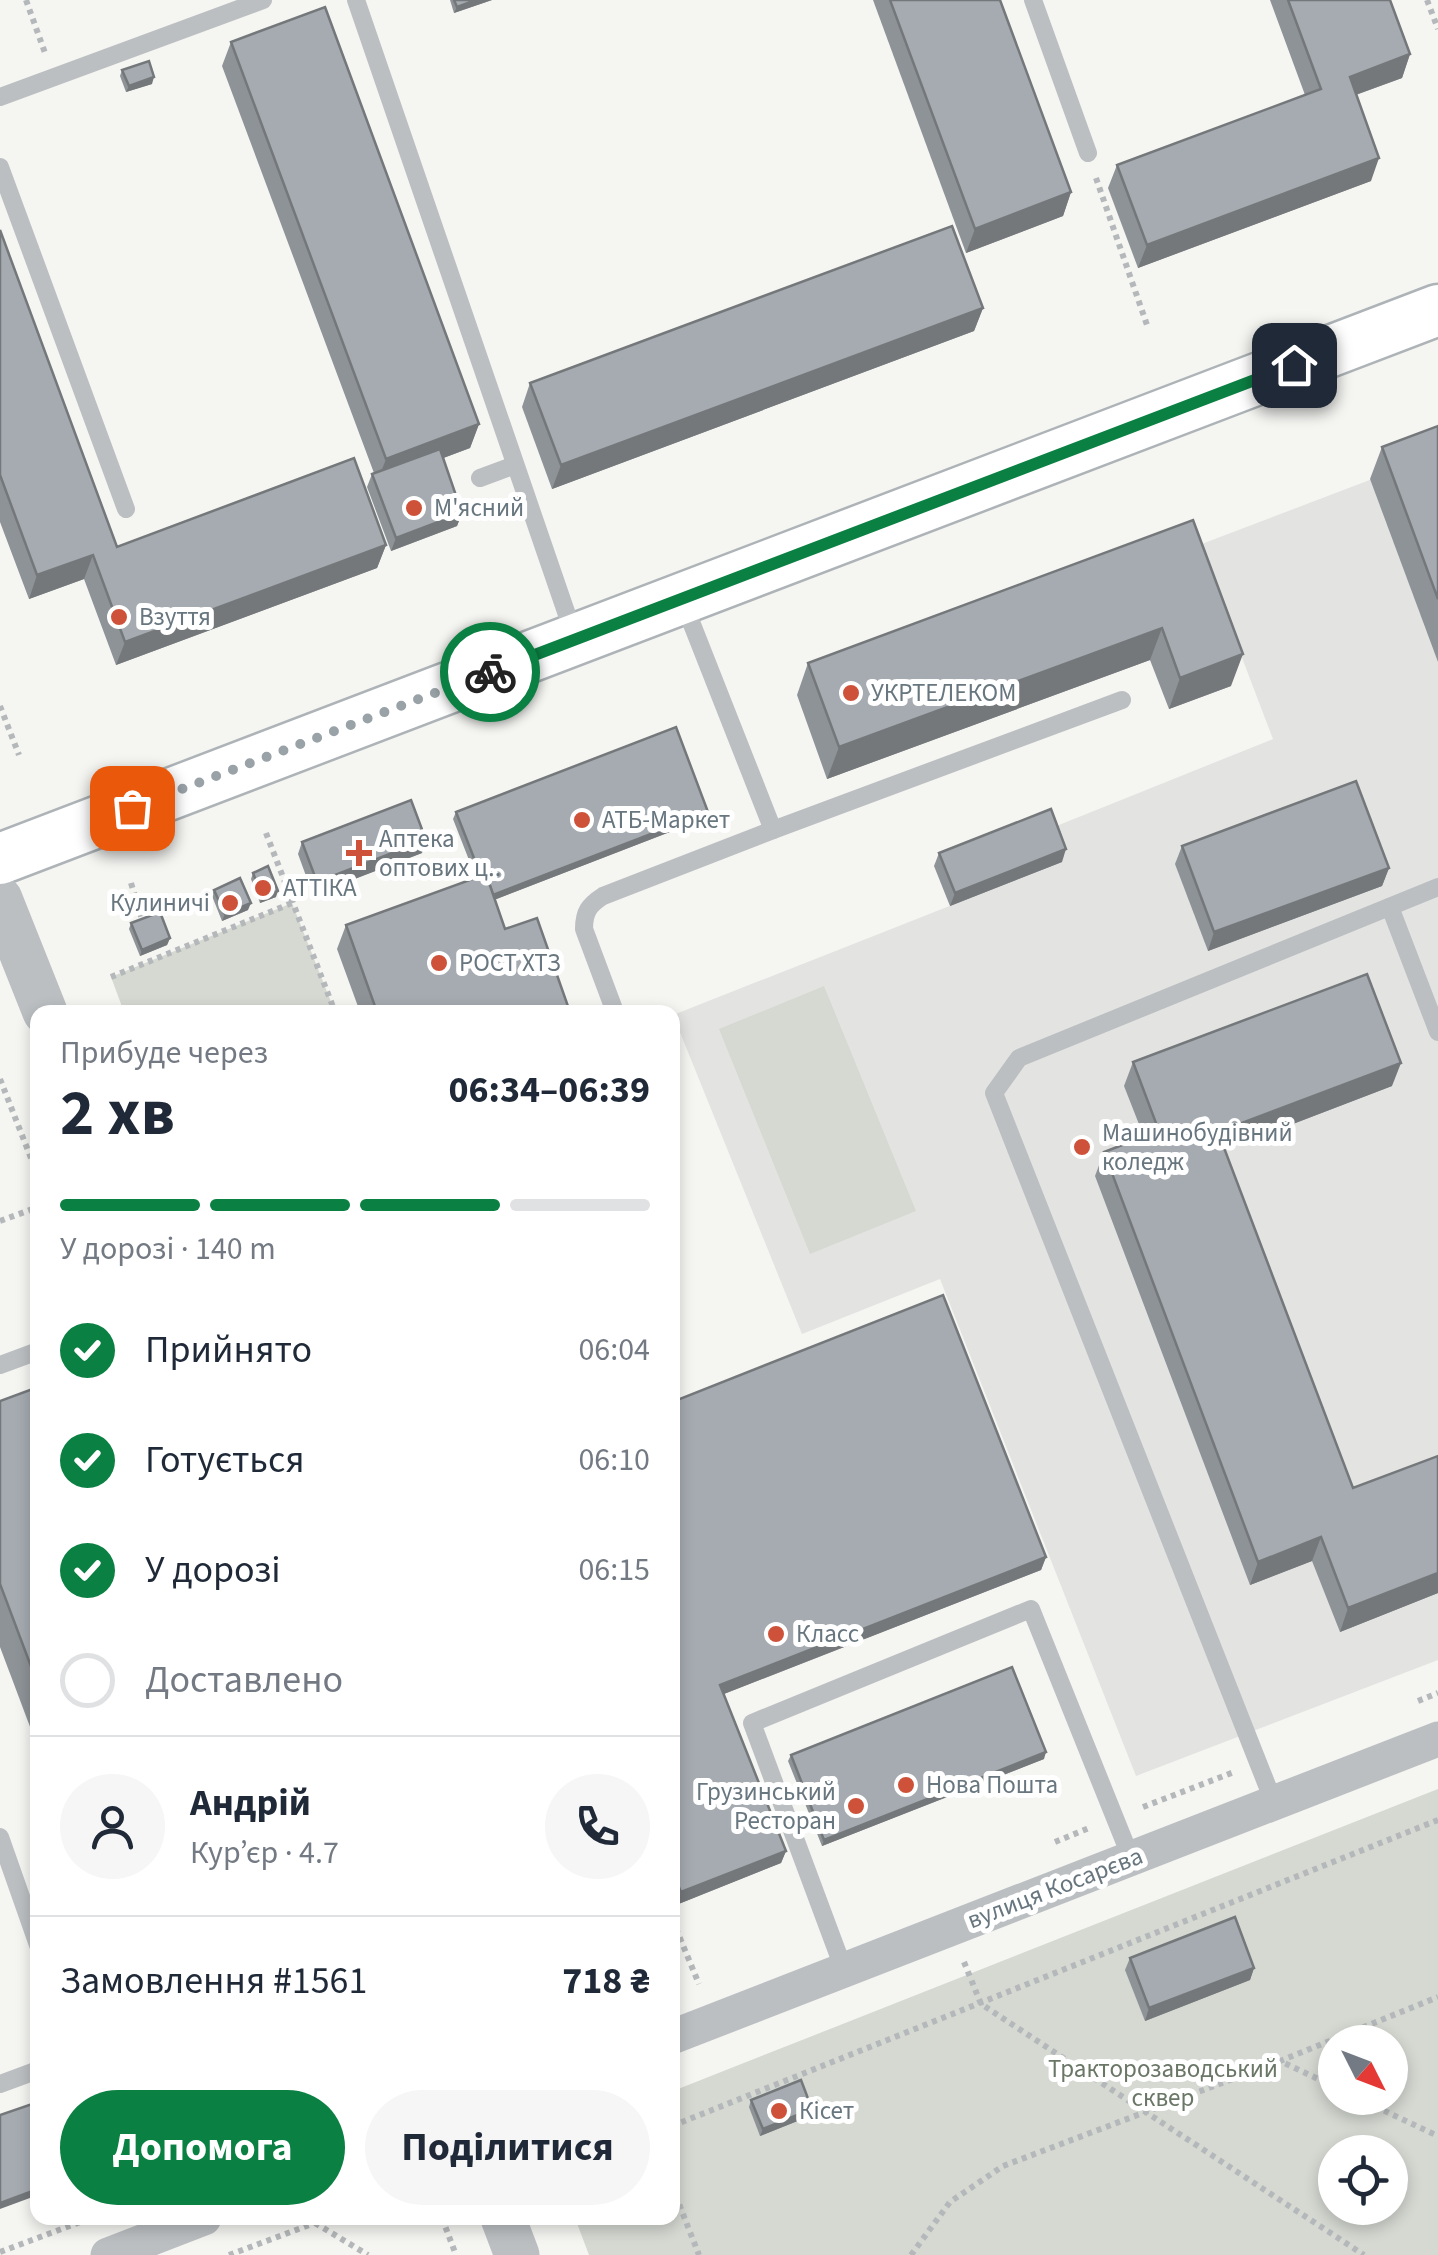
<!DOCTYPE html>
<html lang="uk">
<meta charset="utf-8">
<style>
:root{--surface:#fff;--page:#f6f6f7;--text:#1f2937;--muted:#747a83;--line:#e0e1e3;--accent:#0b8043}
body{margin:0;font-family:"Source Sans 3",sans-serif;background:var(--page);color:var(--text);height:100vh;display:flex;flex-direction:column;font-size:38px;white-space:nowrap}
*{box-sizing:border-box;margin:0}
p{font-size:32px;color:var(--muted)}
.icon{flex:none;width:55px;height:55px;fill:none;stroke:currentColor;stroke-width:2;stroke-linecap:round;stroke-linejoin:round}
.map{position:relative;flex:1;overflow:hidden}
.details{position:absolute;left:30px;top:1005px;width:650px;height:1220px;display:flex;flex-direction:column;background:var(--surface);border-radius:20px;box-shadow:0 5px 15px #0003}
.details>*{flex:none}
.needle{width:65px;rotate:132deg}
.tools{position:absolute;left:1318px;top:2025px;display:grid;gap:20px}
.tools a{display:grid;place-items:center;width:90px;height:90px;border-radius:50%;background:var(--surface);box-shadow:0 5px 15px #0003;font-size:50px}
.pin{position:absolute;display:grid;place-items:center;width:85px;height:85px;color:#fff;margin:-42px;border-radius:20px;box-shadow:0 5px 15px #0006}
.courier{position:absolute;display:grid;place-items:center;width:100px;height:100px;margin:-50px;border:8px solid #0b8043;border-radius:50%;background:#fff;color:#222;box-shadow:0 2px 12px #0007}
.overview em{font-style:normal;font-weight:700}
.overview div{display:flex;flex-direction:column-reverse}
.overview{display:flex;align-items:center;justify-content:space-between;height:170px;padding:0 30px}
h1{font-size:65px;font-weight:700;line-height:75px}
.bar{display:grid;grid-template-columns:repeat(4,1fr);gap:15px 10px;align-content:center;height:120px;padding:0 30px}
.bar i{height:12px;border-radius:8px;background:var(--line)}
.bar .on{background:var(--accent)}
.bar p{grid-column:span 4}
.line{display:flex;align-items:center;gap:25px;padding:0 30px;border-top:2px solid var(--line)}
.line div{flex:1}
.round{display:grid;place-items:center;flex:none;width:105px;height:105px;border-radius:52px;background:var(--page)}
ol{padding:0 30px;list-style:none}
li{display:flex;align-items:center;gap:30px;height:110px}
li p{margin-inline-start:auto}
li .icon{padding:10px;border-radius:50%;background:var(--accent);color:#fff;stroke-width:4}
li:last-child{color:var(--muted)}
li i{width:55px;height:55px;border:5px solid var(--line);border-radius:50%}
.primary-button{display:flex;gap:20px;margin-top:auto;padding:20px 30px}
.primary-button a{flex:1;height:115px;border-radius:60px;background:var(--accent);color:#fff;font-size:40px;font-weight:700;line-height:115px;text-align:center}
.primary-button a+a{background:var(--page);color:var(--text)}
.map>svg:first-child{display:block}
</style>
<div class="map">
<svg width="1438" height="2255" viewBox="0 0 1438 2255">
<rect width="100%" height="100%" fill="#f5f5f2"/>
<polygon fill="#e3e4e2" points="1438,454 1438,1660 1136,1776 940,1279 802,1334 673,1015 1061,862 1049,829 1273,739 1199,545"/>
<g fill="#d5d9d2" fill-rule="evenodd">
<polygon points="292,903 335,1012 124,1012 111,977"/>
<polygon points="824,986 916,1211 810,1254 719,1029"/>
<path d="M1438,1789v466h-849l-14,-37h97l1,-127zM1335,2042h55v56h-55zM1335,2152h55v56h-55z"/>
</g>
<g fill="none" stroke-linecap="round" stroke-linejoin="round">
<g stroke="#adb3b6" stroke-width="55">
<polyline id="secondary" points="0,859 1438,310"/>
</g>
<g stroke="#b5b8ba" stroke-width="6" stroke-dasharray="5 5" stroke-linecap="butt">
<polyline points="26,0 45,53"/>
<polyline points="1427,0 1438,29"/>
<polyline points="1096,178 1147,325"/>
<polyline points="0,706 19,755"/>
<polyline points="266,833 335,1012"/>
<polyline points="131,883 143,923"/>
<polyline points="111,977 292,903"/>
<polyline points="0,1079 38,1176"/>
<polyline points="0,1221 38,1207"/>
<polyline points="1418,1701 1438,1693"/>
<polyline points="1143,1807 1234,1772"/>
<polyline points="1055,1842 1089,1828"/>
<polyline points="672,1919 699,1984"/>
<polyline points="964,1962 981,2004 1364,2255"/>
<polyline points="1335,2087 1280,2061 1438,1997"/>
<polyline points="1357,2098 1438,2136"/>
<polyline points="672,2126 1438,1820"/>
<polyline points="672,2186 699,2255"/>
<polyline points="442,2218 456,2255"/>
<polyline points="315,2223 368,2255"/>
<polyline points="0,2252 91,2218"/>
<polyline points="229,2255 328,2218"/>
<polyline points="911,2255 950,2202 1003,2166 1280,2061"/>
</g>
<g stroke="#bbbfc2" stroke-width="18">
<polyline points="356,0 575,638"/>
<polyline points="1033,0 1088,153"/>
<polyline points="0,97 263,0"/>
<polyline points="0,167 126,509"/>
<polyline points="480,478 515,465"/>
<polyline points="684,604 773,830 1122,700"/>
<polyline points="1390,907 1438,1032"/>
<path d="M615,1012l-31,-83c0,-17 5,-24 19,-33l170,-66"/>
<polyline points="0,1365 38,1351"/>
<polyline points="1274,1803 994,1093 1019,1058 1438,887"/>
<polyline points="0,1837 38,1945"/>
<polyline points="844,1970 752,1723 1031,1609 1131,1858"/>
<polyline points="0,2084 38,2070"/>
</g>
<g stroke="#bbbfc2" stroke-width="35">
<polyline points="672,2037 1438,1739"/>
<polyline points="108,2255 204,2218"/>
</g>
<g stroke="#bbbfc2" stroke-width="45">
<polyline points="0,899 45,1012"/>
<polyline points="503,2218 517,2255"/>
</g>
<use href="#secondary" stroke="#fff" stroke-width="50"/>
</g>
<g fill="#8e9397">
<polygon points="450,0 492,0 454,13"/>
<polygon points="873,0 1000,0 1071,192 1063,216 966,253"/>
<polygon points="1270,0 1390,0 1410,54 1402,78 1356,95 1371,181 1138,268 1108,188 1117,165 1305,95"/>
<polygon points="231,42 479,424 470,448 443,458 462,513 457,526 391,551 367,487 372,474 374,473 222,66"/>
<polygon points="122,70 152,84 126,92 120,76"/>
<polygon points="0,230 117,547 386,545 377,568 116,665 84,579 29,599 0,522"/>
<polygon points="983,308 974,331 552,489 522,407 530,383"/>
<polygon points="1438,426 1438,662 1370,479 1382,447"/>
<polygon points="1193,520 1231,686 1169,709 1150,660 827,779 797,695 808,663"/>
<polygon points="456,812 708,812 706,818 494,900 505,929 570,1012 360,1012 337,949 346,925 476,878 453,819"/>
<polygon points="302,842 422,853 313,895 298,854"/>
<polygon points="1182,846 1389,868 1382,886 1208,951 1175,864"/>
<polygon points="939,853 1062,862 950,906 934,866"/>
<polygon points="253,873 276,897 260,903 251,879"/>
<polygon points="214,890 248,910 222,921 212,896"/>
<polygon points="131,923 170,938 167,945 140,956 129,929"/>
<polygon points="1133,1062 1392,1086 1225,1150 1353,1488 1438,1456 1438,1593 1340,1632 1312,1561 1250,1585 1095,1176 1104,1152 1144,1137 1124,1086"/>
<polygon points="38,1387 38,1748 0,1647 0,1401"/>
<polygon points="672,1402 1046,1557 1041,1570 724,1694 786,1851 781,1863 676,1905 672,1896"/>
<polygon points="791,1755 1044,1759 822,1846 788,1761"/>
<polygon points="1130,1958 1254,1968 1250,1980 1145,2021 1125,1970"/>
<polygon points="751,2100 810,2116 760,2136 749,2107"/>
</g>
<g fill="#74787b">
<polygon points="476,0 492,0 454,13 457,7"/>
<polygon points="1410,54 1402,78 1341,100 1350,77"/>
<polygon points="154,77 152,84 126,92 129,86"/>
<polygon points="1379,158 1371,181 1138,268 1147,245"/>
<polygon points="1071,192 1063,216 966,253 975,229"/>
<polygon points="983,308 974,331 552,489 561,465"/>
<polygon points="479,424 470,448 377,483 386,459"/>
<polygon points="462,513 457,526 391,551 396,538"/>
<polygon points="386,545 377,568 116,665 125,642"/>
<polygon points="93,555 84,579 29,599 37,575"/>
<polygon points="1162,628 1150,660 827,779 839,747"/>
<polygon points="1243,654 1231,686 1169,709 1180,678"/>
<polygon points="708,812 706,818 486,903 488,896"/>
<polygon points="426,840 422,853 313,895 317,882"/>
<polygon points="1066,849 1062,862 950,906 955,893"/>
<polygon points="1389,868 1382,886 1208,951 1214,932"/>
<polygon points="278,891 276,897 260,903 262,896"/>
<polygon points="251,903 248,910 222,921 225,914"/>
<polygon points="170,938 167,945 140,956 142,950"/>
<polygon points="1401,1063 1392,1086 1209,1156 1218,1132"/>
<polygon points="1321,1537 1312,1561 1250,1585 1258,1562"/>
<polygon points="1046,1557 1041,1570 716,1697 720,1685"/>
<polygon points="1438,1573 1438,1593 1340,1632 1348,1608"/>
<polygon points="1046,1752 1044,1759 822,1846 824,1840"/>
<polygon points="786,1851 781,1863 676,1905 681,1892"/>
<polygon points="1254,1968 1250,1980 1145,2021 1149,2008"/>
<polygon points="812,2109 810,2116 760,2136 763,2129"/>
<polygon points="38,2189 38,2195 0,2209 0,2203"/>
</g>
<g fill="#a5abb0" stroke="#74787b" stroke-width="2.5">
<polygon points="454,0 476,0 457,7"/>
<polygon points="890,0 1000,0 1071,192 975,229"/>
<polygon points="1288,0 1390,0 1410,54 1350,77 1379,158 1147,245 1117,165 1321,89"/>
<polygon points="325,7 479,424 386,459 231,42"/>
<polygon points="149,61 154,77 129,86 122,70"/>
<polygon points="952,226 983,308 561,465 530,383"/>
<polygon points="0,230 117,547 354,458 386,545 125,642 93,555 37,575 0,475"/>
<polygon points="1438,426 1438,599 1382,447"/>
<polygon points="440,449 462,513 396,538 372,474"/>
<polygon points="1193,520 1243,654 1180,678 1162,628 839,747 808,663"/>
<polygon points="676,727 708,812 493,895 486,874 481,876 456,812"/>
<polygon points="1356,781 1389,868 1214,932 1182,846"/>
<polygon points="411,800 426,840 317,882 302,842"/>
<polygon points="1051,809 1066,849 955,893 939,853"/>
<polygon points="268,866 278,891 262,896 253,873"/>
<polygon points="486,874 505,929 537,918 570,1012 377,1012 346,925"/>
<polygon points="240,878 251,903 225,914 214,890"/>
<polygon points="160,912 170,938 142,950 131,923"/>
<polygon points="1367,974 1401,1063 1218,1132 1353,1488 1438,1456 1438,1573 1348,1608 1321,1537 1258,1562 1104,1152 1159,1131 1133,1062"/>
<polygon points="943,1295 1046,1557 720,1685 786,1851 681,1892 672,1871 672,1402"/>
<polygon points="38,1387 38,1685 0,1584 0,1401"/>
<polygon points="1012,1667 1046,1752 824,1840 791,1755"/>
<polygon points="1235,1917 1254,1968 1149,2008 1130,1958"/>
<polygon points="801,2080 812,2109 763,2129 751,2100"/>
<polygon points="38,2102 38,2189 0,2203 0,2115"/>
</g>
<g fill="none" stroke-linecap="round" stroke-linejoin="round">
<polyline stroke="#99a2a7" stroke-width="10" stroke-dasharray="0 18" points="132,808 490,672"/>
<polyline stroke="#0b8043" stroke-width="12" points="490,672 1294,365"/>
</g>
<g fill="#ce5239" stroke="#fff" stroke-width="4">
<circle cx="414" cy="508" r="10"/>
<circle cx="119" cy="617" r="10"/>
<circle cx="851" cy="693" r="10"/>
<circle cx="582" cy="820" r="10"/>
<path d="M354 838h10v10h10v10h-10v10h-10v-10h-10v-10h10z"/>
<circle cx="263" cy="888" r="10"/>
<circle cx="230" cy="903" r="10"/>
<circle cx="439" cy="963" r="10"/>
<circle cx="1082" cy="1147" r="10"/>
<circle cx="776" cy="1634" r="10"/>
<circle cx="906" cy="1785" r="10"/>
<circle cx="856" cy="1806" r="10"/>
<circle cx="779" cy="2111" r="10"/>
</g>
<g text-anchor="middle" dominant-baseline="central" stroke-width="10" stroke-linejoin="round" paint-order="stroke">
<g font-size="25" fill="#68767f" stroke="#fff" text-anchor="start">
<text x="434" y="508">М'ясний</text>
<text x="139" y="617">Взуття</text>
<text x="871" y="693">УКРТЕЛЕКОМ</text>
<text x="602" y="820">АТБ-Маркет</text>
<text x="379" y="839">Аптека<tspan x="379" dy="29">оптових ц‥</tspan></text>
<text x="283" y="888">АТТІКА</text>
<text x="210" y="903" text-anchor="end">Кулиничі</text>
<text x="459" y="963">РОСТ ХТЗ</text>
<text x="1102" y="1133">Машинобудівний<tspan x="1102" dy="29">коледж</tspan></text>
<text x="796" y="1634">Класс</text>
<text x="926" y="1785">Нова Пошта</text>
<text x="836" y="1792" text-anchor="end">Грузинський<tspan x="836" dy="29">Ресторан</tspan></text>
<text x="799" y="2111">Кісет</text>
</g>
<g font-size="25" fill="#68767f" stroke="#fff">
<text transform="translate(1055 1888) rotate(-21)">вулиця Косарєва</text>
</g>
<g font-size="25" fill="#6a7766" stroke="#fff">
<text x="1163" y="2069">Тракторозаводський<tspan x="1163" dy="29">сквер</tspan></text>
</g>
</g>
</svg>
<div class="tools">
<a><svg class="needle" viewBox="-14 -14 28 28"><path d="M0-13l5 13h-10z" fill="#e53935"/><path d="M0 13l5-13h-10z" fill="#747a83"/></svg></a>
<a><svg class="icon" aria-label="locate" viewBox="0 0 24 24"><circle cx="12" cy="12" r="6"/><path d="M12 2v4M12 18v4M2 12h4M18 12h4"/></svg></a>
</div>
<div class="pin" style="left:132px;top:808px;background:#ea580c"><svg class="icon" aria-label="bag" viewBox="0 0 24 24"><path d="M5 8h14l-1 12H6zM9 8a3 3 0 0 1 6 0"/></svg></div>
<div class="pin" style="left:1294px;top:365px;background:#1f2937"><svg class="icon" aria-label="home" viewBox="0 0 24 24"><path d="M3 11l9-7 9 7M6 9v11h12V9"/></svg></div>
<div class="courier" style="left:490px;top:672px"><svg class="icon" aria-label="bike" viewBox="0 0 24 24"><circle cx="6" cy="16" r="4"/><circle cx="18" cy="16" r="4"/><path d="M6 16l4-8h5l3 8M10 8l3 8H6M13 5h3"/></svg></div>
<section class="details">
<div class="overview"><div><h1>2 хв</h1><p>Прибуде через</p></div><em>06:34–06:39</em></div>
<div class="bar"><i class="on"></i><i class="on"></i><i class="on"></i><i></i><p>У дорозі · 140 m</p></div>
<ol>
<li><svg class="icon" aria-label="check" viewBox="0 0 24 24"><path d="M5 12l5 5 9-10"/></svg>Прийнято<p>06:04</p></li>
<li><svg class="icon" aria-label="check" viewBox="0 0 24 24"><path d="M5 12l5 5 9-10"/></svg>Готується<p>06:10</p></li>
<li><svg class="icon" aria-label="check" viewBox="0 0 24 24"><path d="M5 12l5 5 9-10"/></svg>У дорозі<p>06:15</p></li>
<li><i></i>Доставлено</li>
</ol>
<div class="line" style="height:180px"><a class="round"><svg class="icon" aria-label="person" viewBox="0 0 24 24"><circle cx="12" cy="8" r="4"/><path d="M4 21q1-7 8-7t8 7"/></svg></a><div><b>Андрій</b><p>Кур’єр · 4.7</p></div><a class="round"><svg class="icon" aria-label="phone" viewBox="0 0 24 24"><path d="M5 4h4l2 5-3 2q2 4 5 5l2-3 5 2v4C11 20 4 13 5 4z"/></svg></a></div>
<div class="line" style="height:130px"><div>Замовлення #1561</div><b>718 ₴</b></div>
<div class="primary-button"><a>Допомога</a><a>Поділитися</a></div>
</section>
</div>
